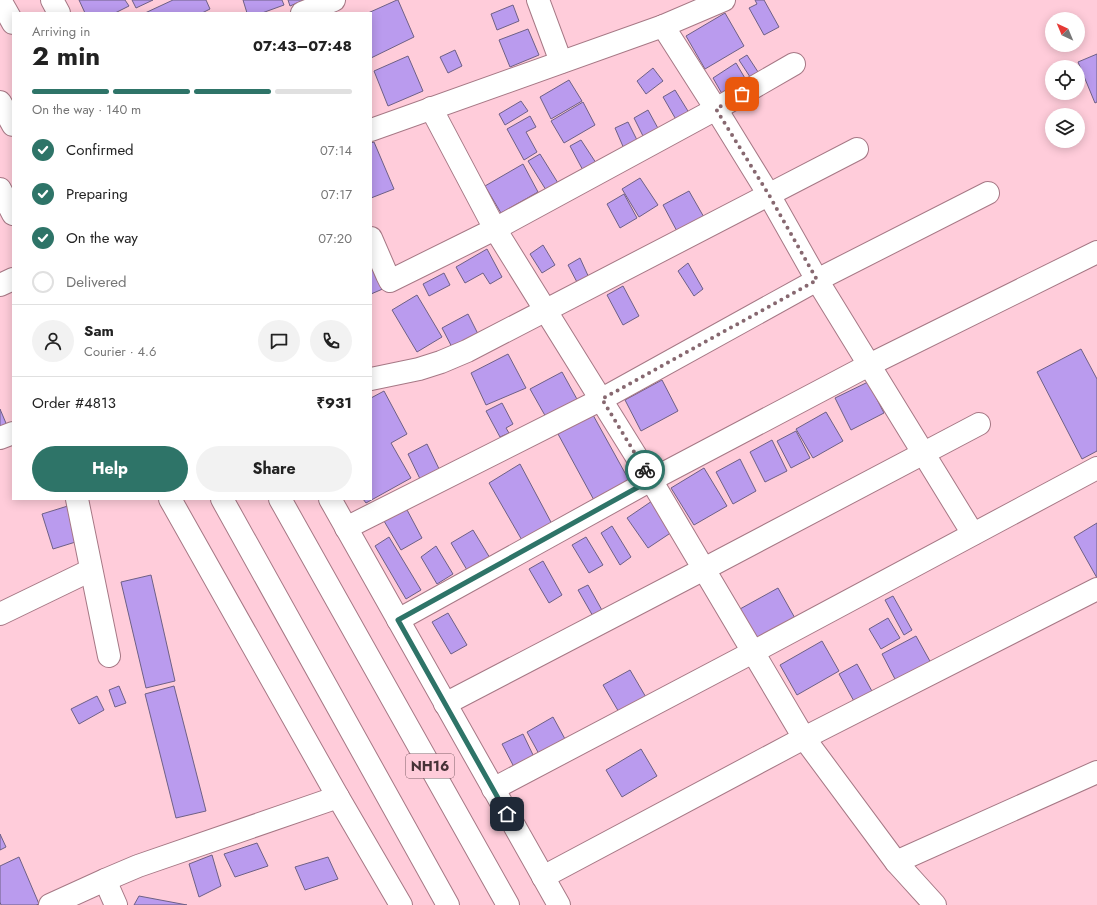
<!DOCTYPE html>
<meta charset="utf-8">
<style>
:root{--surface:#fff;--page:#f2f2f2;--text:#222;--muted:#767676;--line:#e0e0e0;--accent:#2e7468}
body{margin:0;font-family:Jost,sans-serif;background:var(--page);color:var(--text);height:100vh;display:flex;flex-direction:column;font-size:15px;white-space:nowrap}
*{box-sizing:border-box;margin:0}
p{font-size:13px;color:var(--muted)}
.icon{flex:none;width:22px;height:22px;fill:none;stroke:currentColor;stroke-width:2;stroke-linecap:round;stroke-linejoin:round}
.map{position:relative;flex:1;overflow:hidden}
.sheet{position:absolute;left:12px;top:12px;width:360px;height:488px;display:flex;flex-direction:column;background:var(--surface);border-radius:0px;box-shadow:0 2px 10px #0003}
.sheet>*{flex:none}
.needle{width:26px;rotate:316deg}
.buttons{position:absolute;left:1045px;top:12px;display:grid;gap:8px}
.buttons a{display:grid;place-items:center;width:40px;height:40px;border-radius:50%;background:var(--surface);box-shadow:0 2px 10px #0003;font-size:20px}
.pin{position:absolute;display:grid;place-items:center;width:34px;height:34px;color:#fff;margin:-17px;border-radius:8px;box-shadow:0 2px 6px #0006}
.courier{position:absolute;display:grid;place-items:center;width:40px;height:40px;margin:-20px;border:3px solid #2e7468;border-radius:50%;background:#fff;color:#222;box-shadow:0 1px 5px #0007}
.overview em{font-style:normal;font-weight:700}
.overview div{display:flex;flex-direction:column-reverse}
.overview{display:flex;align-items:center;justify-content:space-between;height:68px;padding:0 20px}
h1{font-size:26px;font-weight:700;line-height:30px}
.bar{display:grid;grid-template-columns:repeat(4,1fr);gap:6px 4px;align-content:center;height:48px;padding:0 20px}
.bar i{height:5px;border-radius:3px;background:var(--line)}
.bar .selected{background:var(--accent)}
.bar p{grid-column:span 4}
.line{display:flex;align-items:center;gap:10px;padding:0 20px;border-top:1px solid var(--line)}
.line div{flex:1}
.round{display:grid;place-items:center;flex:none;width:42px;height:42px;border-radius:21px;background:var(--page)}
ol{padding:0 20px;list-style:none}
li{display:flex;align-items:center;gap:12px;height:44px}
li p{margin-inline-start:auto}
li .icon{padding:4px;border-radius:50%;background:var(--accent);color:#fff;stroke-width:4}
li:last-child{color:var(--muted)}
li i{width:22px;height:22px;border:2px solid var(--line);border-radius:50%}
.cta{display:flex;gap:8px;margin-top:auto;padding:8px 20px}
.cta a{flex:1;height:46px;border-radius:24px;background:var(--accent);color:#fff;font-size:16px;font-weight:700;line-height:46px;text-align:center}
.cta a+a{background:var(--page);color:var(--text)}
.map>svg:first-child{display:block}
</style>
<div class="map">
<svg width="1097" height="905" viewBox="0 0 1097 905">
<rect width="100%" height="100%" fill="#ffccda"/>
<g fill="#ba9bee" stroke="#6e6085">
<polygon points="79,0 125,0 129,6 115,13 85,13"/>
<polygon points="132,0 153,0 136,8"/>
<polygon points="173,0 206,0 210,9 202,13 145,13"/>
<polygon points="243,0 282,0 284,5 262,13 247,13"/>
<polygon points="288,0 304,0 290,6"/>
<polygon points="397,0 398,0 414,37 371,58 371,13 368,13"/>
<polygon points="755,0 764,0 779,27 764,35 749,8 757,4"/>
<polygon points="513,5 519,21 497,30 491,14"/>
<polygon points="725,13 744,46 705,69 686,36"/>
<polygon points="528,29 539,55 510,67 499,40"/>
<polygon points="455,50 462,66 448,73 440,57"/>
<polygon points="1097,54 1097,102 1095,103 1078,62"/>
<polygon points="747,55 760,75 752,80 739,60"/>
<polygon points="408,56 423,91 388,106 374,71"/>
<polygon points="736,63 749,85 725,99 713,78"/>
<polygon points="653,68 663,81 646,94 637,81"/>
<polygon points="569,80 582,101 551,119 540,97"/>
<polygon points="675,90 691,116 678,123 663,97"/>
<polygon points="521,101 528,111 505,125 499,114"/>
<polygon points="583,102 595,125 564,143 551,121"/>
<polygon points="648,110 660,132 645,140 634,118"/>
<polygon points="530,116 536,127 526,132 537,152 524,160 507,129"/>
<polygon points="628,122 639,144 625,151 615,128"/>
<polygon points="581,140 600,169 586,176 570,146"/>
<polygon points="374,142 394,189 371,198 371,143"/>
<polygon points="540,154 558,183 546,190 528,161"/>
<polygon points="523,164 538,192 501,213 485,186"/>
<polygon points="640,178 658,205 639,217 622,189"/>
<polygon points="689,191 705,219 679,235 663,205"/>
<polygon points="624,194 637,218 620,228 607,204"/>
<polygon points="543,245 555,265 542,273 530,254"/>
<polygon points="487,249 502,277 490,284 483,273 465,283 456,267"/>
<polygon points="371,257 385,288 371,294"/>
<polygon points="580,258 590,280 579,286 568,265"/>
<polygon points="688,263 703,289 694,296 678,271"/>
<polygon points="444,273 450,285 429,296 423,284"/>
<polygon points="623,286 639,316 623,325 607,295"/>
<polygon points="417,295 442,337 417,352 392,310"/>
<polygon points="468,314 480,338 454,351 442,328"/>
<polygon points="1081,349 1097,379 1097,451 1082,459 1037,372"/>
<polygon points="508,354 526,388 486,405 471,373"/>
<polygon points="562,372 578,401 547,419 530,389"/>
<polygon points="662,380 678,411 641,431 625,400"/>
<polygon points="868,382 884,413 851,430 835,398"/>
<polygon points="384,391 407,434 391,443 411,478 366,503 363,499 371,499 371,398"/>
<polygon points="502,403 513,424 506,428 509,433 500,437 486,411"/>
<polygon points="0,409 8,428 0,431"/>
<polygon points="826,412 843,441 813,458 796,429"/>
<polygon points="593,415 630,482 595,502 558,434"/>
<polygon points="796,431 810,458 791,468 777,441"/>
<polygon points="772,440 787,471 765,482 750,452"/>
<polygon points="427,444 441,473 422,483 408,454"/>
<polygon points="740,459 756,491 733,504 716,472"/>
<polygon points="520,464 552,524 523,542 489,483"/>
<polygon points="704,468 727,506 694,525 671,488"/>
<polygon points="652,501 672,532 648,548 627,518"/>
<polygon points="71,505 82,540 53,549 42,514"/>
<polygon points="406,508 422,538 401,550 384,521"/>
<polygon points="1097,523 1097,578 1074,537"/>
<polygon points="612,526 631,557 620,565 601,533"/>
<polygon points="473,530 493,563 470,575 451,543"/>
<polygon points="389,537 421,590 406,599 375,546"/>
<polygon points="586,537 603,565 589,573 572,545"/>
<polygon points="436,546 453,574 437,584 421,557"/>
<polygon points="543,561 562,595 549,603 529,569"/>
<polygon points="151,575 175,681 146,688 121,582"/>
<polygon points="588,585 603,612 594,618 578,590"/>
<polygon points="778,588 796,620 758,641 740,609"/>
<polygon points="893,596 912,630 904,635 885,600"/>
<polygon points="448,613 467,645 451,654 432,622"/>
<polygon points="888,618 900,638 881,649 869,629"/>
<polygon points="916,636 931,663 896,681 882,654"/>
<polygon points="822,641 839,671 797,695 780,665"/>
<polygon points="857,664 873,693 855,703 839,674"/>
<polygon points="630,670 647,699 620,714 603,685"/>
<polygon points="119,686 126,703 115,707 109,690"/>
<polygon points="174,686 206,811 176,818 145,694"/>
<polygon points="97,696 104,710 79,724 71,709"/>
<polygon points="553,717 565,739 539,754 527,732"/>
<polygon points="523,734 534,757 514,767 502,744"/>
<polygon points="641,749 657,776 622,797 606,770"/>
<polygon points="0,834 6,847 0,850"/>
<polygon points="257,843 268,866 235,877 224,854"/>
<polygon points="212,855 221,886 199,897 189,864"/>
<polygon points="19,857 39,904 36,905 1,905 0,902 0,866"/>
<polygon points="328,857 338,879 305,890 295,867"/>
<polygon points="139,896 187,905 134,905"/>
</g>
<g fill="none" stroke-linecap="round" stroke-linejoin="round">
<g stroke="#a67885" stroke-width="24">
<g id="minor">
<polyline points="538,0 561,62"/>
<polyline points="302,13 334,0"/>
<polyline points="663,26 716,109 769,195 817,280 973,534"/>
<polyline points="431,108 495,229 651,480 804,738 896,862 935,905"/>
<polyline points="371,130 663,26 724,0"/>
<polyline points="371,238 387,275 390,281 495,229 716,109 794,64"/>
<polyline points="0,285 13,279"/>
<polyline points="371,379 419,369 441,362 467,351 857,149"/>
<polyline points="0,438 13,433"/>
<polyline points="77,499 109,656"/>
<polyline points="346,528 602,399 817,280 988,193"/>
<polyline points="0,614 91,570"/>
<polyline points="398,620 651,480 869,365 1097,252"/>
<polyline points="445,704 704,569 979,424"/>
<polyline points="493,789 753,652 1097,468"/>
<polyline points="896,862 1097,772"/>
<polyline points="543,877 804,738 1097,589"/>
<polyline points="105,880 116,905"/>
<polyline points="50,905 105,880 138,866 338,797"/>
</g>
</g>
<g stroke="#a67885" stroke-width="24">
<g id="major">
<polyline points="52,0 59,13"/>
<polyline points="0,189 13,214"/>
<polyline points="170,499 338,797 401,905"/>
<polyline points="330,499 559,905"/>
</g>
</g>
<g stroke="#a67885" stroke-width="24">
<g id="highway">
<polyline points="0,0 13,23"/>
<polyline points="0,102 13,125"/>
<polyline points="222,499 448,905"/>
<polyline points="280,499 508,905"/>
</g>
</g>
<use href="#minor" stroke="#fff" stroke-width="22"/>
<use href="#major" stroke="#fff" stroke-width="22"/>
<use href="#highway" stroke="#fff" stroke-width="22"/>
</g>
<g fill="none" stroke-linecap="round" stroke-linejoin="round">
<polyline stroke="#876870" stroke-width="4" stroke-dasharray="0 7.2" points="645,470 602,399 817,280 769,195 716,109 742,94"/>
<polyline stroke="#2e7468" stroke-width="5" points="507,814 398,620 651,480 645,470"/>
</g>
<g text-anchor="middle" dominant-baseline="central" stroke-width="3" stroke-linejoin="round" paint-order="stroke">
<rect fill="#ffccda" stroke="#7e6068" stroke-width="1" x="406" y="754" width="48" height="24" rx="3"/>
<g font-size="14" font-weight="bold" fill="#463237">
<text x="430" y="766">NH16</text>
</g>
</g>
</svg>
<div class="buttons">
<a><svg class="needle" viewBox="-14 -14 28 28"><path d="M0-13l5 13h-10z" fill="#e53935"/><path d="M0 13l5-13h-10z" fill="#767676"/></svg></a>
<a><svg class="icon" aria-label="locate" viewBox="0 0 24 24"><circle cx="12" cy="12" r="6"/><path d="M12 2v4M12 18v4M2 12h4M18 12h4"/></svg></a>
<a><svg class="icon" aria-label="layers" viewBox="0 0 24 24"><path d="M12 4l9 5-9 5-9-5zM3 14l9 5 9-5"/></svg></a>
</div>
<div class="pin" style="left:742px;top:94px;background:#ea580c"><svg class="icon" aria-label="bag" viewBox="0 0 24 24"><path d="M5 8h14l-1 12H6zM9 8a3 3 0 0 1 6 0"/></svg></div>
<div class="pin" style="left:507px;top:814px;background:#1f2937"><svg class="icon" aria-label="home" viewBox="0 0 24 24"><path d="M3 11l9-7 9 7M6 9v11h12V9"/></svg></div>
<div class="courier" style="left:645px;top:470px"><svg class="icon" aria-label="bike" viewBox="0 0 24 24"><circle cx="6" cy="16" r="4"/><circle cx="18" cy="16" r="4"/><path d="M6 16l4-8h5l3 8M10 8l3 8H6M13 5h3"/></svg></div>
<section class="sheet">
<div class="overview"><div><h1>2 min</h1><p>Arriving in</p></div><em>07:43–07:48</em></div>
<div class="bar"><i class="selected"></i><i class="selected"></i><i class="selected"></i><i></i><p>On the way · 140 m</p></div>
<ol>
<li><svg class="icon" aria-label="check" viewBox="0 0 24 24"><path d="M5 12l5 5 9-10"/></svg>Confirmed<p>07:14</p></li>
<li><svg class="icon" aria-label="check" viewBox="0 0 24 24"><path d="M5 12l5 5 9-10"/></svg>Preparing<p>07:17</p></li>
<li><svg class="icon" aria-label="check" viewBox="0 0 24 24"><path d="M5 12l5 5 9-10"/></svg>On the way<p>07:20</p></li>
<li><i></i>Delivered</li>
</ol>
<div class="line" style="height:72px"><a class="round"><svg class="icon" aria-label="person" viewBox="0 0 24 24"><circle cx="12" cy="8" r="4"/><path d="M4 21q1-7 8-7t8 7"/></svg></a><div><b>Sam</b><p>Courier · 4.6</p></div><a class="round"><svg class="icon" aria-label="chat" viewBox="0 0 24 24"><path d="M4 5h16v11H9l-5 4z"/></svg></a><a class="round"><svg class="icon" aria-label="phone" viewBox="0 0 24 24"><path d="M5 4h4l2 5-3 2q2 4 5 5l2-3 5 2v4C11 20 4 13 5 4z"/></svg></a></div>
<div class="line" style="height:52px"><div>Order #4813</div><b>₹931</b></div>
<div class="cta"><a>Help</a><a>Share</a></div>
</section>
</div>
